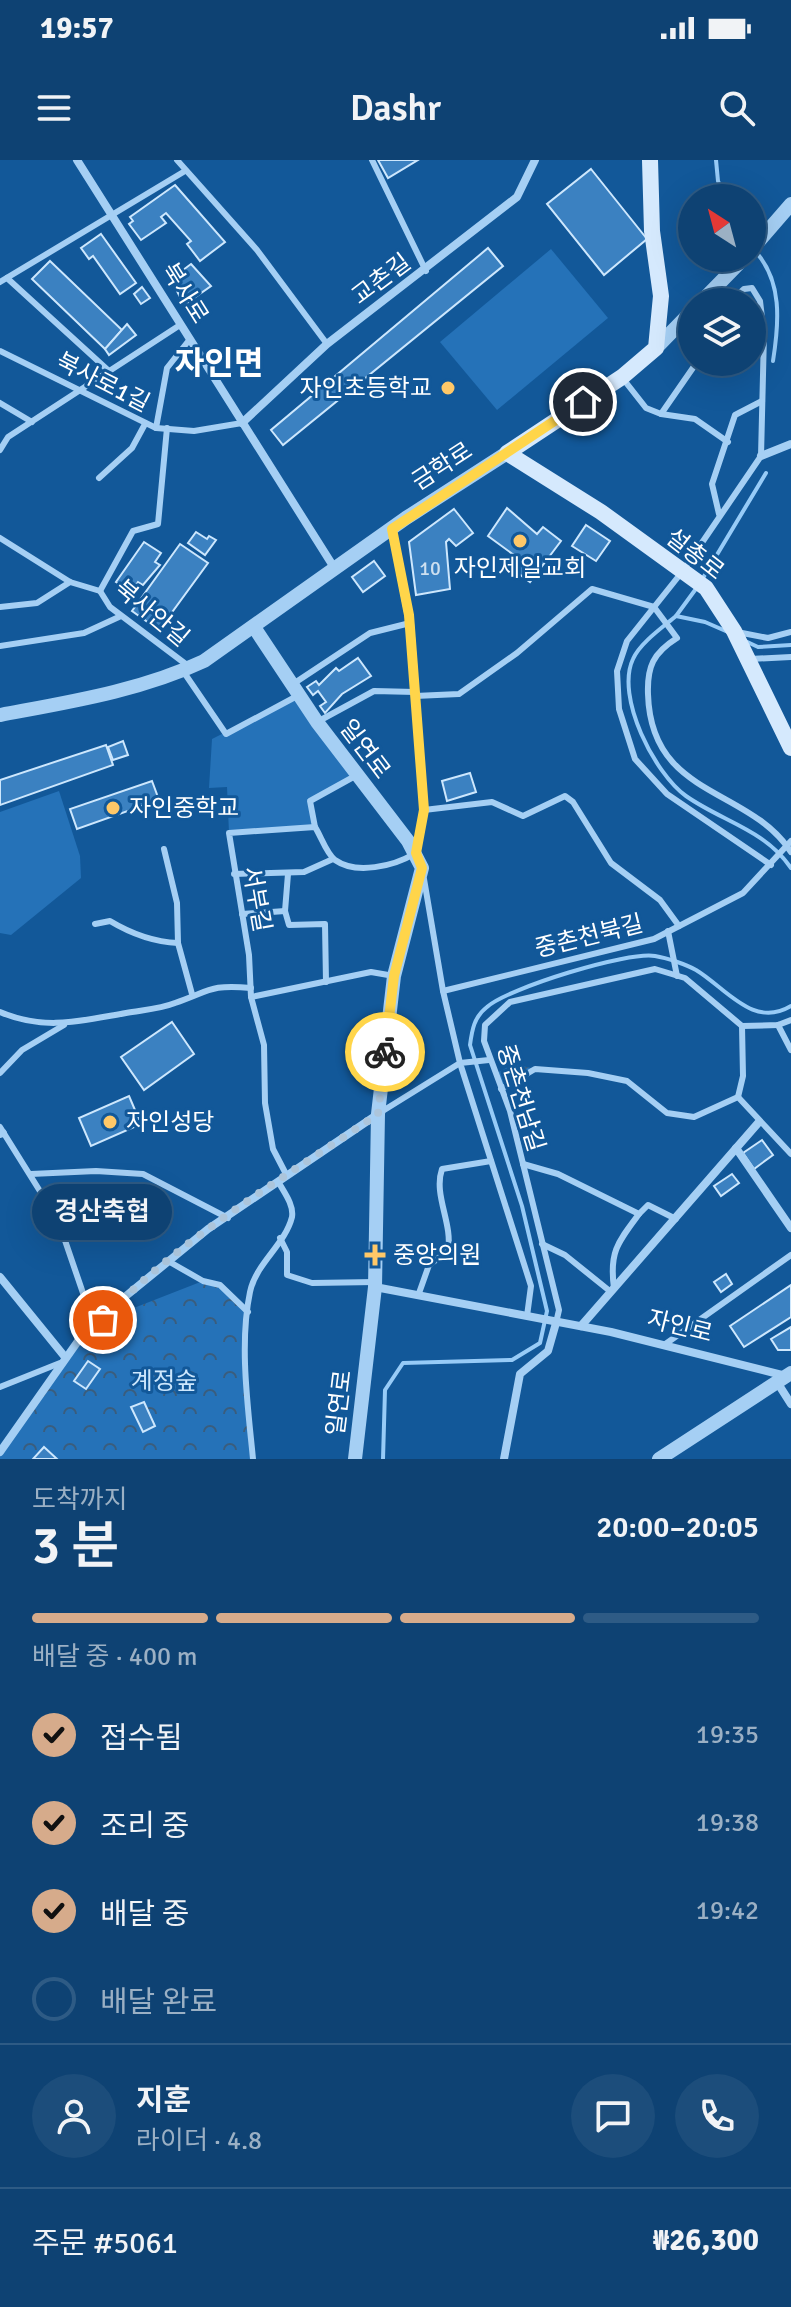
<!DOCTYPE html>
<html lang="ko">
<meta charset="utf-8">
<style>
:root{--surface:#0e4273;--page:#1c4d7b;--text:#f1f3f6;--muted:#9bb0c4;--line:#2e5b85;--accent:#d6ab8b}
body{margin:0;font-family:Signika,"Noto Sans KR",sans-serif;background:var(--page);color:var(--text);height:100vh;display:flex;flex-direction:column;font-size:30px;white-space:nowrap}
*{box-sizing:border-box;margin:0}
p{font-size:26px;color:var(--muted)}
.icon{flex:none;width:44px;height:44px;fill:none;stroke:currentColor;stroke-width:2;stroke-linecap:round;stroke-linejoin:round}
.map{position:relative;height:1299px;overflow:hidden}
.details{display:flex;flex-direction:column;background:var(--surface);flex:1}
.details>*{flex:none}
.needle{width:52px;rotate:324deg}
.tools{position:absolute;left:678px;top:24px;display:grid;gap:16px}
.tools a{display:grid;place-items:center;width:88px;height:88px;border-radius:50%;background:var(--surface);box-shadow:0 8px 32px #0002,0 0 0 2px var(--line);font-size:40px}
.pin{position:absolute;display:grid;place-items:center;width:68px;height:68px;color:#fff;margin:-34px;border:4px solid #fff;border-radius:50%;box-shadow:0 2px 8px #0007}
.courier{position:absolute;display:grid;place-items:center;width:80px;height:80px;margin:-40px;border:6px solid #ffd54a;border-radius:50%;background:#fff;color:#222;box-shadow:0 2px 10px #0007}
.bubble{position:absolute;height:56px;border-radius:28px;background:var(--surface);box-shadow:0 8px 32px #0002,0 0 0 2px var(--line);font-size:26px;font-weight:600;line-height:56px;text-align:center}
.head em{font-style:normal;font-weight:600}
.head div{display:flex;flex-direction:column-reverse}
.head{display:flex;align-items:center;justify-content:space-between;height:136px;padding:0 32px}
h1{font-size:52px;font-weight:600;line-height:60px}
.bar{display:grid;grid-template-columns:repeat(4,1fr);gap:12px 8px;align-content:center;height:96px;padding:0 32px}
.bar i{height:10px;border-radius:6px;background:var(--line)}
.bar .active{background:var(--accent)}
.bar p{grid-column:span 4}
.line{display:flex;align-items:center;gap:20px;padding:0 32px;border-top:2px solid var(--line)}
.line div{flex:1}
.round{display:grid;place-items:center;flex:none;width:84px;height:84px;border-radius:42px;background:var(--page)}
ol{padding:0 32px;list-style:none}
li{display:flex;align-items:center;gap:24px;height:88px}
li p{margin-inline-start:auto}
li .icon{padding:8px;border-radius:50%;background:var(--accent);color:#111;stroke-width:4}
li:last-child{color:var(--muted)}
li i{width:44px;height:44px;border:4px solid var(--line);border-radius:50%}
.status{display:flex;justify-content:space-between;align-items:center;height:56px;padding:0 40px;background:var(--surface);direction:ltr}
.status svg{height:22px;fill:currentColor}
header{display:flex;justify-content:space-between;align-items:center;height:104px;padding:0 32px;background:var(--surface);font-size:36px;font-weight:600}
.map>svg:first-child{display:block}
</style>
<div class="status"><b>19:57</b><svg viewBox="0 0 49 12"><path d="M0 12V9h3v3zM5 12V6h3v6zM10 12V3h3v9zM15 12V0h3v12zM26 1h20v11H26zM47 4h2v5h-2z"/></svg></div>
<header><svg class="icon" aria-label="menu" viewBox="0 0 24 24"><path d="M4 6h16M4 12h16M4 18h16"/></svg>Dashr<svg class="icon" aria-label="search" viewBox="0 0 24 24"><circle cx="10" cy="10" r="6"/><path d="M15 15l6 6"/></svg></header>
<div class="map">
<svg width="791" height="1299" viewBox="0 0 791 1299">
<defs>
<pattern id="forest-crowns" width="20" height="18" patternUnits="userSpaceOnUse" patternTransform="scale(2)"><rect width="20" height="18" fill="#2572b8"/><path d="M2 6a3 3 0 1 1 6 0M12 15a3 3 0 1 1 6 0" fill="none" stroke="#3a5d7d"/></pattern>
</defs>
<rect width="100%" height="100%" fill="#125899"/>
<g fill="#2572b8">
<polygon points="551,89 608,158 497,250 440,182"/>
<polygon points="299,535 357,615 310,641 315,667 229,673 227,627 209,628 212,579"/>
<polygon points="59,631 80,696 81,718 11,775 0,773 0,652"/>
</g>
<g fill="url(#forest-crowns)">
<polygon points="514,904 535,909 501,929 495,914"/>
<polygon points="203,1121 220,1125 248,1152 242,1206 252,1299 0,1299 0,1292 83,1174 103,1160"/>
</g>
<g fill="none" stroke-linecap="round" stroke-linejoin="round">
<g stroke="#97cbf7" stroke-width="4">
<polyline points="716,0 718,21 726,38"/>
<path d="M754,90c29,30 25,73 19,111"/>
<polyline points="703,418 766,313"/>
<polyline points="676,456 698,426"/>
<path d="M728,472l-23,-10 -29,-6c-13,11 -36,27 -43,43 -18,38 22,115 53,137 37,26 78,33 105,72"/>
<polyline points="743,480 758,487 791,485"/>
<path d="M383,1299l2,-69 18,-27 109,-3 28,-17 7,-32 -25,-105 -52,-161c2,-15 4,-28 17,-38 21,-19 141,-56 168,-51 12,2 30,8 41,14 30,18 57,59 95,36"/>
</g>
</g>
<g fill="#3b81c1" stroke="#cde7fd" stroke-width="2">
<polygon points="378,0 418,0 388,18"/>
<polygon points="591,9 647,79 604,115 547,44"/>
<polygon points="175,25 225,82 200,101 187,84 191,81 166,53 161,57 166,63 141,80 129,64 133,61 130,57"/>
<polygon points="101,74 136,123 120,134 93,96 89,99 81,88"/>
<polygon points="488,88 503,106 283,285 271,270"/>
<polygon points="50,101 122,170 105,189 32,119"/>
<polygon points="191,104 211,126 184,145 171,119"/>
<polygon points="142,127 150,138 141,144 134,134"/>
<polygon points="127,164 136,175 109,195 105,189"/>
<polygon points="507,348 537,374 543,367 561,381 530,422 511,408 518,398 488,376"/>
<polygon points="454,349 473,373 456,386 449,379 446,382 450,429 416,435 409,382"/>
<polygon points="586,365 610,381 596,401 572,386"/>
<polygon points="196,372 207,379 209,376 216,380 205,395 188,383"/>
<polygon points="144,382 161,393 155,402 160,405 143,425 138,422 134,428 128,424 125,428 116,422"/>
<polygon points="180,384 208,403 159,470 132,451"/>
<polygon points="374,401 385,416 363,432 352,417"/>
<polygon points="358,498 371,516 342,534 325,553 320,546 326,542 318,531 313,535 307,527 316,521 319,525 336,508 339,511"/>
<polygon points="123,581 128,595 113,600 108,587"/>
<polygon points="106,585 113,605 0,645 0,620"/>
<polygon points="470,613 476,632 447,641 442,621"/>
<polygon points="152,621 159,640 77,669 70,649"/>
<polygon points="172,862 194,894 144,930 121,897"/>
<polygon points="129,936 141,964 91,986 79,958"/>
<polygon points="762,980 773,995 754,1009 743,993"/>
<polygon points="732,1014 739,1023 721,1036 714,1026"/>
<polygon points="726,1114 732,1124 721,1132 714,1122"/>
<polygon points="791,1125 791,1157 744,1187 730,1166"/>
<polygon points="791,1167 791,1190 778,1190 771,1179"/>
<polygon points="88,1201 100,1209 86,1229 74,1221"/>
<polygon points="144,1242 155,1266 143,1272 131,1247"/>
<polygon points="44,1287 57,1299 33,1299"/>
</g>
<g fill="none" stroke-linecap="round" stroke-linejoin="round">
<g stroke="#a5cff4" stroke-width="6">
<polyline points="177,0 257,90 327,184"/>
<polyline points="372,0 426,111"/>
<polyline points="7,118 110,212"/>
<polyline points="0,122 185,11"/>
<polyline points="730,142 744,129 752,128 760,141 764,174 761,296 682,412 627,481 617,511 619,549 635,599 667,634 771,705"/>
<polyline points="0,191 156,268 194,271 242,263"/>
<polyline points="697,202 661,254 695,259 728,282"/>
<polyline points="624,220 646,248 661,254"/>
<polyline points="0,243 32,262"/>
<polyline points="156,268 167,208 190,179"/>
<polyline points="0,290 8,277 180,165"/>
<polyline points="99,318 132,288 145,264"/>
<polyline points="719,354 712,324 735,255 762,241"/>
<polyline points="0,378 70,422 100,431 110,447 187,505"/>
<polyline points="100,431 133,371 158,364 167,268"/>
<polyline points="0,447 37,443 70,422"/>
<polyline points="737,472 768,478 791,472"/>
<polyline points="0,486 84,473 121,456"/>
<polyline points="750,499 791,497"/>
<polyline points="183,511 226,574 299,535"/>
<polyline points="293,524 370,473 410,463"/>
<path d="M415,536l44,-2 58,-41 75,-64 62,18 23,31c-24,15 -30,29 -29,56 3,104 100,92 143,158"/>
<polyline points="317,562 374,531 415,532"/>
<polyline points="424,650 492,642 523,656 565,636 573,642 611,703 660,740 679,766"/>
<polyline points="315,667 310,641 357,615"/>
<polyline points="164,689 177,743 178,783 192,834"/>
<polyline points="234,714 304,712 333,699"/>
<polyline points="285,751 288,714"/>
<polyline points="242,754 285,751 289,765 325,764 326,822"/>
<path d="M95,764l15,-3c20,12 44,21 68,22"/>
<polyline points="668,771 677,816"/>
<polyline points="443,831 654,779 743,733 791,681"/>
<polyline points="251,837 371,812 394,816"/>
<path d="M0,852c45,19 80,9 126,1 16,-3 34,-4 49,-10 35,-12 35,-19 76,-15"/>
<polyline points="778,865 791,890"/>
<polyline points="489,900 460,903 531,1126 527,1156"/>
<polyline points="0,913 22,890 64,865"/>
<polyline points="501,929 535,909 588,913 627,921 667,953 694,957 738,937 791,994"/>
<polyline points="738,937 743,916 742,866"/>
<polyline points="381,952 460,903 443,831 424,719"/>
<polyline points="0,967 58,1060 84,1136 103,1160"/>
<polyline points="523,1004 558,1014 639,1054 648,1045 676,1059"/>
<polyline points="31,1014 96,1011 143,1014 228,1058"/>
<path d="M287,1016l-14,-27 -8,-46 -1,-58 -13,-48 -2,-42 -20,-122 86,-6c6,9 11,26 20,33 21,15 59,6 79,-6"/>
<polyline points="280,1078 287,1092 287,1115 312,1123 375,1122"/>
<polyline points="542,1084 565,1095 611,1132"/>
<polyline points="168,1101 203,1121 220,1125 248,1152"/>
<path d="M614,1128c-5,-36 4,-46 25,-74"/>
<path d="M418,1136l11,-31 19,-14c5,-28 -15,-56 -6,-82l49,-8"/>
<polyline points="556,1163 559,1150 510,951 484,881 485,865 510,842 655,809 685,818 742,866 778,865 791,860"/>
<polyline points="664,1185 791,1095"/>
<polyline points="0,1227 60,1203"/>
<path d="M253,1299c-5,-52 -14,-115 -3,-167 6,-29 35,-47 42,-75 2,-12 -8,-25 -13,-34"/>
</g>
<g stroke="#a5cff4" stroke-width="8">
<polyline points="77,0 335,409"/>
<polyline points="242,263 327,184 517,37 535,0"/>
<polyline points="761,296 791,284"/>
<polyline points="392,369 410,463 424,650 416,693"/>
<polyline points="0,974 3,973"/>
<polyline points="736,988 791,1068"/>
<polyline points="0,1117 65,1197"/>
<polyline points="375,1127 611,1172 786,1216"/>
<polyline points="581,1166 759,962"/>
<polyline points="777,1222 791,1244"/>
<polyline points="0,1292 83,1174 121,1140 208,1069 378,954"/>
<polyline points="504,1299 520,1214 548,1191 556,1163"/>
</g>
<g stroke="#a5cff4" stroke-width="14">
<polyline points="752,89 791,44"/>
<polyline points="701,142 744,98"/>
<polyline points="656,188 692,151"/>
<polyline points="254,467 317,562 408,681 422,708 394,816 378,954 375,1127 355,1299"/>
<path d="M0,555c69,-13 140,-24 204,-54l202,-143 101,-65"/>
<polyline points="659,1299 791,1213"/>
</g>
<polyline stroke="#d5e9fd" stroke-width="16" points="650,0 652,71 661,136 656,188 622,217 507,293 601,352 706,428 734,471 791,588"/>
</g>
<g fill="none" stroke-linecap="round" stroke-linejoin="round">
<path stroke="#acc5db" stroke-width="8" stroke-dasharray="0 14.4" d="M103,1160c72,-79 186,-145 275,-206l7,-62"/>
<polyline stroke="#ffd54a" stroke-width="10" points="385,892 394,816 422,708 416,693 424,650 409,455 392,369 583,242"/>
</g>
<g fill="#ffc868" stroke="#125899" stroke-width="3">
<circle cx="448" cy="228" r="8"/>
<circle cx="520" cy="381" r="8"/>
<circle cx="113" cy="648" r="8"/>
<circle cx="110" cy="962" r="8"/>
<path d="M371 1083h8v8h8v8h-8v8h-8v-8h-8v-8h8z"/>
</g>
<g text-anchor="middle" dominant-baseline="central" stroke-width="6" stroke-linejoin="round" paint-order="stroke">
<g font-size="20" fill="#cee0f0">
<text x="430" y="408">10</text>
</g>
<g font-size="24" fill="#fff" stroke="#125899">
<text transform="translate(381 119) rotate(-37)">교촌길</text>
<text transform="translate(185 133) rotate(58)">북사로</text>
<text transform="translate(103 222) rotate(27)">북사로1길</text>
<text transform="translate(442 306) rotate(-33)">금학로</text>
<text transform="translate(695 394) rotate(38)">설총로</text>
<text transform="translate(152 453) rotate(40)">북사안길</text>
<text transform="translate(365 589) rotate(53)">일연로</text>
<text transform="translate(257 739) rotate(80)">서부길</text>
<text transform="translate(589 776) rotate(-14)">중촌천북길</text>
<text transform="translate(521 938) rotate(73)">중촌천남길</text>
<text transform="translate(680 1166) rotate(14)">자인로</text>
<text transform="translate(339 1243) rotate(-83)">일연로</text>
</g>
<g font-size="24" fill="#fff" stroke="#125899" text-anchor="start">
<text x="432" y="228" text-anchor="end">자인초등학교</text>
<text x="520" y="408" text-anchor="middle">자인제일교회</text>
<text x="129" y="648">자인중학교</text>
<text x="126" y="962">자인성당</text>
<text x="393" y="1095">중앙의원</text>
</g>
<g font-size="24" fill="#cde7fd" stroke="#125899">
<text x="164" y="1221">계정숲</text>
</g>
<g font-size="32" font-weight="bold" fill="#fff" stroke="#125899">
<text x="219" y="203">자인면</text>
</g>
</g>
</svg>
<div class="tools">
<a><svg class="needle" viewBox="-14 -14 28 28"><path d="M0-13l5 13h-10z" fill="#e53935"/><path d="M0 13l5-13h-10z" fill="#9bb0c4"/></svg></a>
<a><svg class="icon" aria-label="layers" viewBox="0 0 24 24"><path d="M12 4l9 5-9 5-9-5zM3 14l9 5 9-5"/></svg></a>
</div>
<div class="pin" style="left:103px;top:1160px;background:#ea580c"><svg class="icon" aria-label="bag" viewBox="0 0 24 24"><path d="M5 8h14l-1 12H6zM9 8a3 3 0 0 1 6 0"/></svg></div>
<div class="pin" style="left:583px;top:242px;background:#1f2937"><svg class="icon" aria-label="home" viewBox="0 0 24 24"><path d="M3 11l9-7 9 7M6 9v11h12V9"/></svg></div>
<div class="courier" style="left:385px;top:892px"><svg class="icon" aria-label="bike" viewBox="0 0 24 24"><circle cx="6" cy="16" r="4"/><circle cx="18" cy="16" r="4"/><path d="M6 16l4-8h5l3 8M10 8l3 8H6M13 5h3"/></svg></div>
<div class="bubble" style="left:32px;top:1024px;width:140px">경산축협</div>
</div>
<section class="details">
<div class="head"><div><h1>3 분</h1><p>도착까지</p></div><em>20:00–20:05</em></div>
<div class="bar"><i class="active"></i><i class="active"></i><i class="active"></i><i></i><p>배달 중 · 400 m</p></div>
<ol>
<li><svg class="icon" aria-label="check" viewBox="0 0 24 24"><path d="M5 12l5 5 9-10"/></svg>접수됨<p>19:35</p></li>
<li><svg class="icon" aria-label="check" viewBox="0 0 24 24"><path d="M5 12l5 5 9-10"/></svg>조리 중<p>19:38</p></li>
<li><svg class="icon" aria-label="check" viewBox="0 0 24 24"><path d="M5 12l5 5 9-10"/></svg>배달 중<p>19:42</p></li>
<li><i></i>배달 완료</li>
</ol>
<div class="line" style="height:144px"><a class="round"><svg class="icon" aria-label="person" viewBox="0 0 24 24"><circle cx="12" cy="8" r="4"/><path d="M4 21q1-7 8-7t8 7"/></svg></a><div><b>지훈</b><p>라이더 · 4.8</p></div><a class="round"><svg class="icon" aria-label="chat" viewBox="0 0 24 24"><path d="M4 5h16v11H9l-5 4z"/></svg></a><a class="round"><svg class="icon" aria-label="phone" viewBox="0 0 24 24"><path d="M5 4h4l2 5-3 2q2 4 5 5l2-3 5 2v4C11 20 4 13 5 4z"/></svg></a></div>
<div class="line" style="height:104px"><div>주문 #5061</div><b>₩26,300</b></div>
</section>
